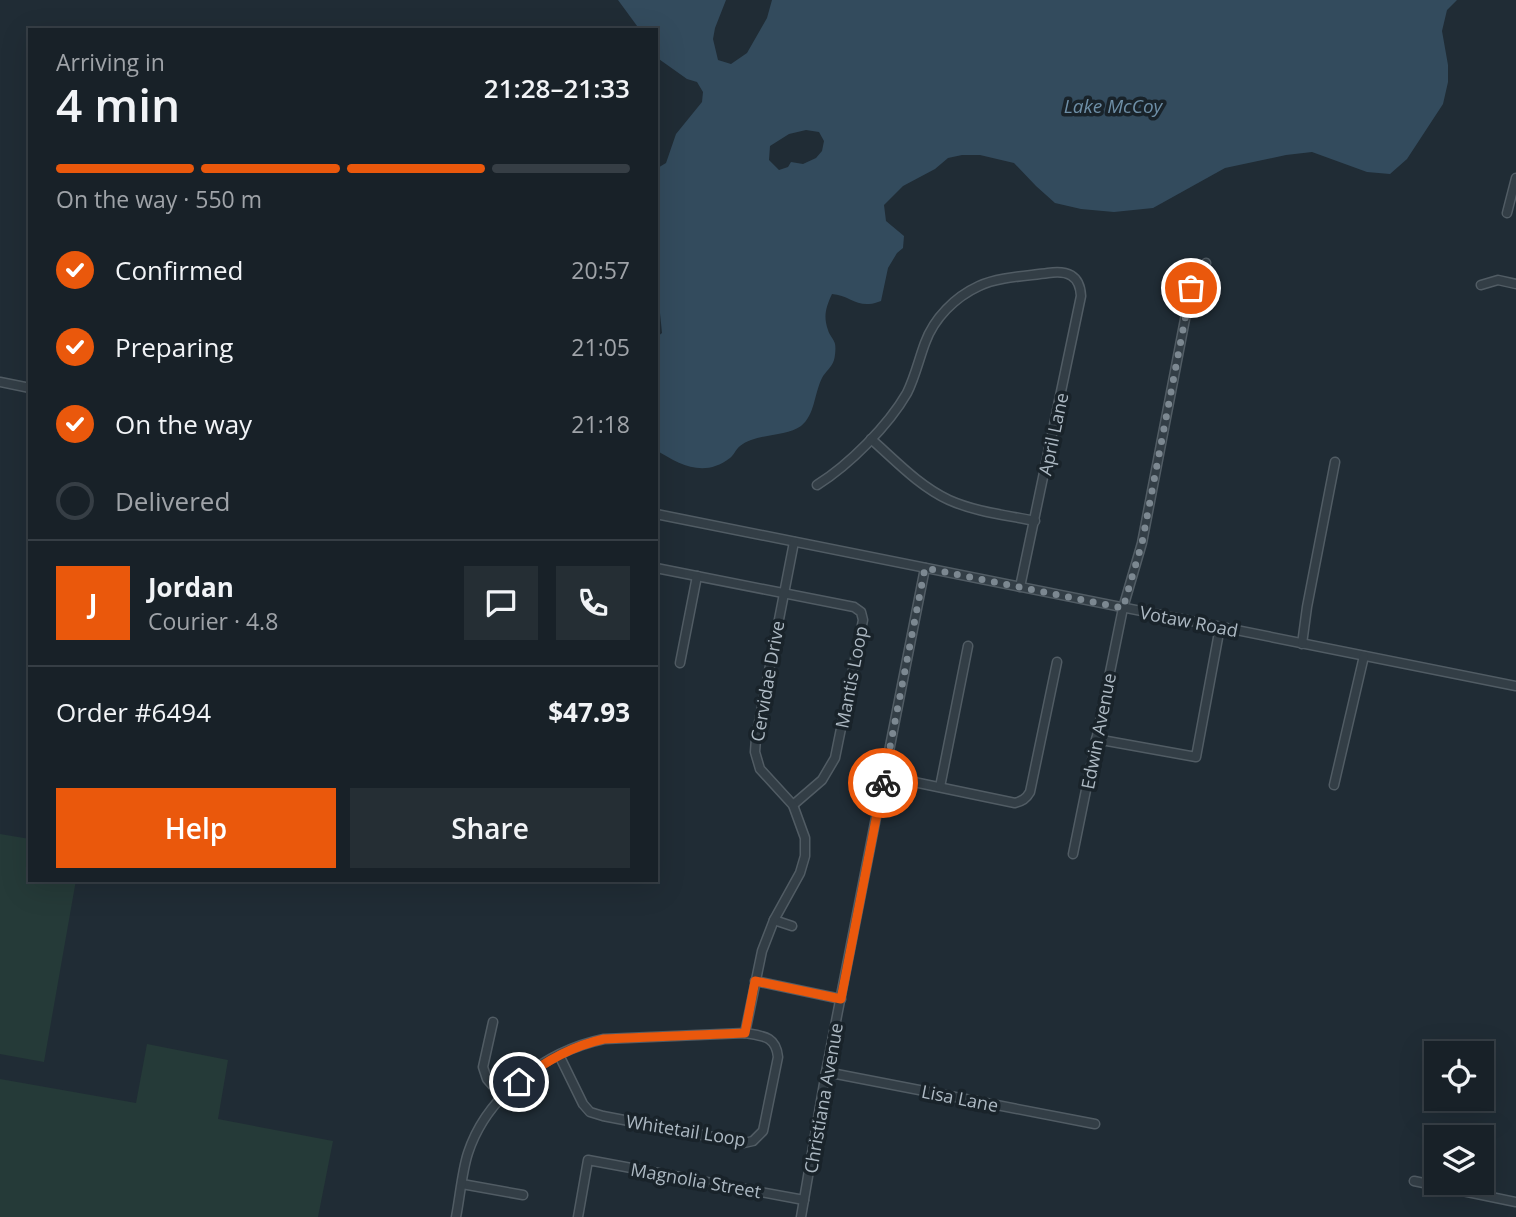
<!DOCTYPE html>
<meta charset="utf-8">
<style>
:root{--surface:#182128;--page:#252e34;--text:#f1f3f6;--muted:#9fa3a8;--line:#363e45;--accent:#ea580c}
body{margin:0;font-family:"Open Sans",sans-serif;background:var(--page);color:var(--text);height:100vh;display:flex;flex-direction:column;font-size:26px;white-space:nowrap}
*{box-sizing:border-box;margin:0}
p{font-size:23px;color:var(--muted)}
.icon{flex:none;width:38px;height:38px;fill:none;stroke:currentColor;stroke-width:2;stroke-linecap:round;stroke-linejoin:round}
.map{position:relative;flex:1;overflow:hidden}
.details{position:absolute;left:28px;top:28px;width:630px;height:854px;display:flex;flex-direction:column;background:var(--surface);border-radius:0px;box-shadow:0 7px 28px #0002,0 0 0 2px var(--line)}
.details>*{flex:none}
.fabs{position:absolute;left:1424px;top:1041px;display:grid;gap:14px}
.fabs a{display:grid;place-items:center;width:70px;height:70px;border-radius:0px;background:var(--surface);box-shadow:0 7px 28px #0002,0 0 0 2px var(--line);font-size:35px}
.pin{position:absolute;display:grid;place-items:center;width:60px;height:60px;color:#fff;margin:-30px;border:4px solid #fff;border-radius:50%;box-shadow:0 2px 7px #0007}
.courier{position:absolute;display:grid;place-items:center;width:70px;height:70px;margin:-35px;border:5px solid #ea580c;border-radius:50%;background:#fff;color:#222;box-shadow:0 2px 9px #0007}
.summary em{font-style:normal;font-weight:600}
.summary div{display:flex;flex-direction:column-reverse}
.summary{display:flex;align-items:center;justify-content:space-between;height:119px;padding:0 28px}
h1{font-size:46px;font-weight:600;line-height:52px}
.bar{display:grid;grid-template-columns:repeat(4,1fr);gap:10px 7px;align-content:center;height:84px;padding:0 28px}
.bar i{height:9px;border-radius:5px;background:var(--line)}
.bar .active{background:var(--accent)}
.bar p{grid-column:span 4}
.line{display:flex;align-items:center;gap:18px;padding:0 28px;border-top:2px solid var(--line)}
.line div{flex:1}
.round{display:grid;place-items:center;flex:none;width:74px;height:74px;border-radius:0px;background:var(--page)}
ol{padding:0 28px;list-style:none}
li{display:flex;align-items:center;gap:21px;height:77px}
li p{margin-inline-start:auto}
li .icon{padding:7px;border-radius:50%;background:var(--accent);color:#fff;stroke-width:4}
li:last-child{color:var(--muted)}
li i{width:38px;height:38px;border:4px solid var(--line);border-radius:50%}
.cta{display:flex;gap:14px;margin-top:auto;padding:14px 28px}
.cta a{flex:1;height:80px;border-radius:0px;background:var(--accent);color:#fff;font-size:28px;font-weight:600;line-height:80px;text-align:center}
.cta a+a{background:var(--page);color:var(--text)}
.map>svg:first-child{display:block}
</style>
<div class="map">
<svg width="1516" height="1217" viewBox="0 0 1516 1217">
<rect width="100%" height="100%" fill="#202c35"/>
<g fill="#253a38">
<polygon points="0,834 30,839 30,880 76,880 44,1062 0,1054"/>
<polygon points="147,1044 228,1060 218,1119 333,1141 318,1217 0,1217 0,1079 136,1103"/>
</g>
<path fill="#334b5d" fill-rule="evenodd" d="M618,0h108l-11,28 -2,11 5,21 13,4 16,-11 20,-35 5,-18h685l-10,10 -5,21 6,34v17l-5,22 -36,55 -17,15 -23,-2 -55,-20 -26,3 -61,13 -72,40 -39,4 -33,-3 -26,-6 -19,-17 -22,-23 -34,-8h-18l-14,3 -13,11 -32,17 -19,19 2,16 18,15 -1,12 -6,5 -9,15 -7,33c-4,1 -8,3 -12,3 -14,1 -22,-9 -37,-10 -6,13 -9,22 -4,36 1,5 6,9 7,14 1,4 0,13 -1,16 -2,7 -9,12 -12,18 -8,16 -7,37 -21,48 -15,11 -45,7 -61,20 -4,3 -6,9 -10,12 -26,20 -50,7 -74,-8v-112l6,-5 -2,-20 -4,-3v-141l10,-6 10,-29 26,-32 1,-10 -6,-10 -10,-3 -31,-22v-27h-16zM806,130l13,2 5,9 -2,10 -6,7 -13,6 -12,-2 -3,5 -9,3 -10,-10 1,-14 19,-12z"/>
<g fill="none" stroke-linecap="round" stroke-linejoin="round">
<g stroke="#515c64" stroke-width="11">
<g id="minor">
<polyline points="1507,213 1516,178"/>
<polyline points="1481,285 1498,280 1516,284"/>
<polyline points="0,382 30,388"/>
<path d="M871,439c25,22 48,47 78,61 27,12 57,15 86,21"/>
<path d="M817,485c32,-20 71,-59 90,-92 8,-16 12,-34 18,-50 9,-25 30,-46 54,-57 19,-9 48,-10 69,-13 19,-3 32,2 33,23l-61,291"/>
<polyline points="656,514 1516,686"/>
<polyline points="656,568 854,607 861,612 863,620 835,758 822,780 793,805"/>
<polyline points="1302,644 1307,607 1335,462"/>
<polyline points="680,663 697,576"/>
<polyline points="1096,739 1196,757 1220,627"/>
<path d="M885,776l130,27c7,-2 11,-4 15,-11l27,-130"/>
<polyline points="1334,785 1364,656"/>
<polyline points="940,787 968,646"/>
<polyline points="1073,854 1123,608 1142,543 1191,288 1206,263"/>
<polyline points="774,920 792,926"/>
<polyline points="755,981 841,999"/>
<polyline points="493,1022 483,1067 487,1079 502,1096"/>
<polyline points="745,1033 762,951 774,920 800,873 805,856 805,838 793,805 760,769 755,752 756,738 794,542"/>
<polyline points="826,1072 1095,1124"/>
<polyline points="1414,1181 1516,1202"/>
<polyline points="462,1184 523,1195"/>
<path d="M456,1217c4,-20 6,-46 12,-64 19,-58 78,-102 136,-114l141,-6c18,3 31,3 33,24l-15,74 -10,10 -9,2 -141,-27 -13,-4 -7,-8 -24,-49"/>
<polyline points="578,1217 588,1160 804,1200"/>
<polyline points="801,1217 826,1072 925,568"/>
</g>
</g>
<use href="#minor" stroke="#333e46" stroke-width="8"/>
</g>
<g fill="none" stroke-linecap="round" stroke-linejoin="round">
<polyline stroke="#7c8891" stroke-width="7" stroke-dasharray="0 12.6" points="883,783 925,568 1123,608 1142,543 1191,288"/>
<path stroke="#ea580c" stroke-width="9" d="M519,1082c26,-21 53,-36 85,-43l141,-6 10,-52 86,18 42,-216"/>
</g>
<g text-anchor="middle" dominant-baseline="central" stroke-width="7" stroke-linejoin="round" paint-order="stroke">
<g font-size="18" fill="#adb9c3" stroke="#19232a">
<text transform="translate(1053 434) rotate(-78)">April Lane</text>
<text transform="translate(1189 621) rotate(11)">Votaw Road</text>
<text transform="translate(851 677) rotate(-79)">Mantis Loop</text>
<text transform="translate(767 681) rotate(-80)">Cervidae Drive</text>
<text transform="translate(1098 731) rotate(-79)">Edwin Avenue</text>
<text transform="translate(823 1098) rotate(-80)">Christiana Avenue</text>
<text transform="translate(960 1098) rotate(11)">Lisa Lane</text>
<text transform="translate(686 1130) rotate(9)">Whitetail Loop</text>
<text transform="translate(696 1180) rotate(10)">Magnolia Street</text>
</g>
<g font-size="19" font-style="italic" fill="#6e8fa7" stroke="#19232a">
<text x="1113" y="106">Lake McCoy</text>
</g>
</g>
</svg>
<div class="fabs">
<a><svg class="icon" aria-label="locate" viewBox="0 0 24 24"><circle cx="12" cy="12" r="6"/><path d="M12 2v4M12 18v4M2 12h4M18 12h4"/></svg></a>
<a><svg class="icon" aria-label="layers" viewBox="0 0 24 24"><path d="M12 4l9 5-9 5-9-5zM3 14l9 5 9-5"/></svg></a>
</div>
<div class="pin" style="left:1191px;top:288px;background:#ea580c"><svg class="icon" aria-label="bag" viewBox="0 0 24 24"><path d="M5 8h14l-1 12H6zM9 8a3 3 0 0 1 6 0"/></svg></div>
<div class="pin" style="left:519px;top:1082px;background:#1f2937"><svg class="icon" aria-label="home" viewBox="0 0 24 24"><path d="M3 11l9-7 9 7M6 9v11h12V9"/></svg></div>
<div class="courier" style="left:883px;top:783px"><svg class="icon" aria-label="bike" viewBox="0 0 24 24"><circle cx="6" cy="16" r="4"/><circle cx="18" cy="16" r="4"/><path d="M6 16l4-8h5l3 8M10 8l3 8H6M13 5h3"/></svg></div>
<section class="details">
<div class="summary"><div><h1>4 min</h1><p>Arriving in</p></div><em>21:28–21:33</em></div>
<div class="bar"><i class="active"></i><i class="active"></i><i class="active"></i><i></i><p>On the way · 550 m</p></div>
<ol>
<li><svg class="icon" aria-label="check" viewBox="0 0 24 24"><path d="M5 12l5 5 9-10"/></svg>Confirmed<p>20:57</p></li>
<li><svg class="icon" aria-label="check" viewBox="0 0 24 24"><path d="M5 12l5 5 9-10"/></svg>Preparing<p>21:05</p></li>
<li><svg class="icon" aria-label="check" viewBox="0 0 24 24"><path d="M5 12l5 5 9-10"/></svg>On the way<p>21:18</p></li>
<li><i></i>Delivered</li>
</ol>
<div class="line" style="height:126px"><b class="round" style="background:var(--accent);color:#fff">J</b><div><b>Jordan</b><p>Courier · 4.8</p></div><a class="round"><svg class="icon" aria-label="chat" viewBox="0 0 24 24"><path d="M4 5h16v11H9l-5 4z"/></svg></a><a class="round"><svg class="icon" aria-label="phone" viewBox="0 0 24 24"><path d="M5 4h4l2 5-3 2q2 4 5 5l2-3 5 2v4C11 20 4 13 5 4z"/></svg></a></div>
<div class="line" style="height:91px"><div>Order #6494</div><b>$47.93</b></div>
<div class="cta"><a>Help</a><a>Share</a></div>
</section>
</div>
